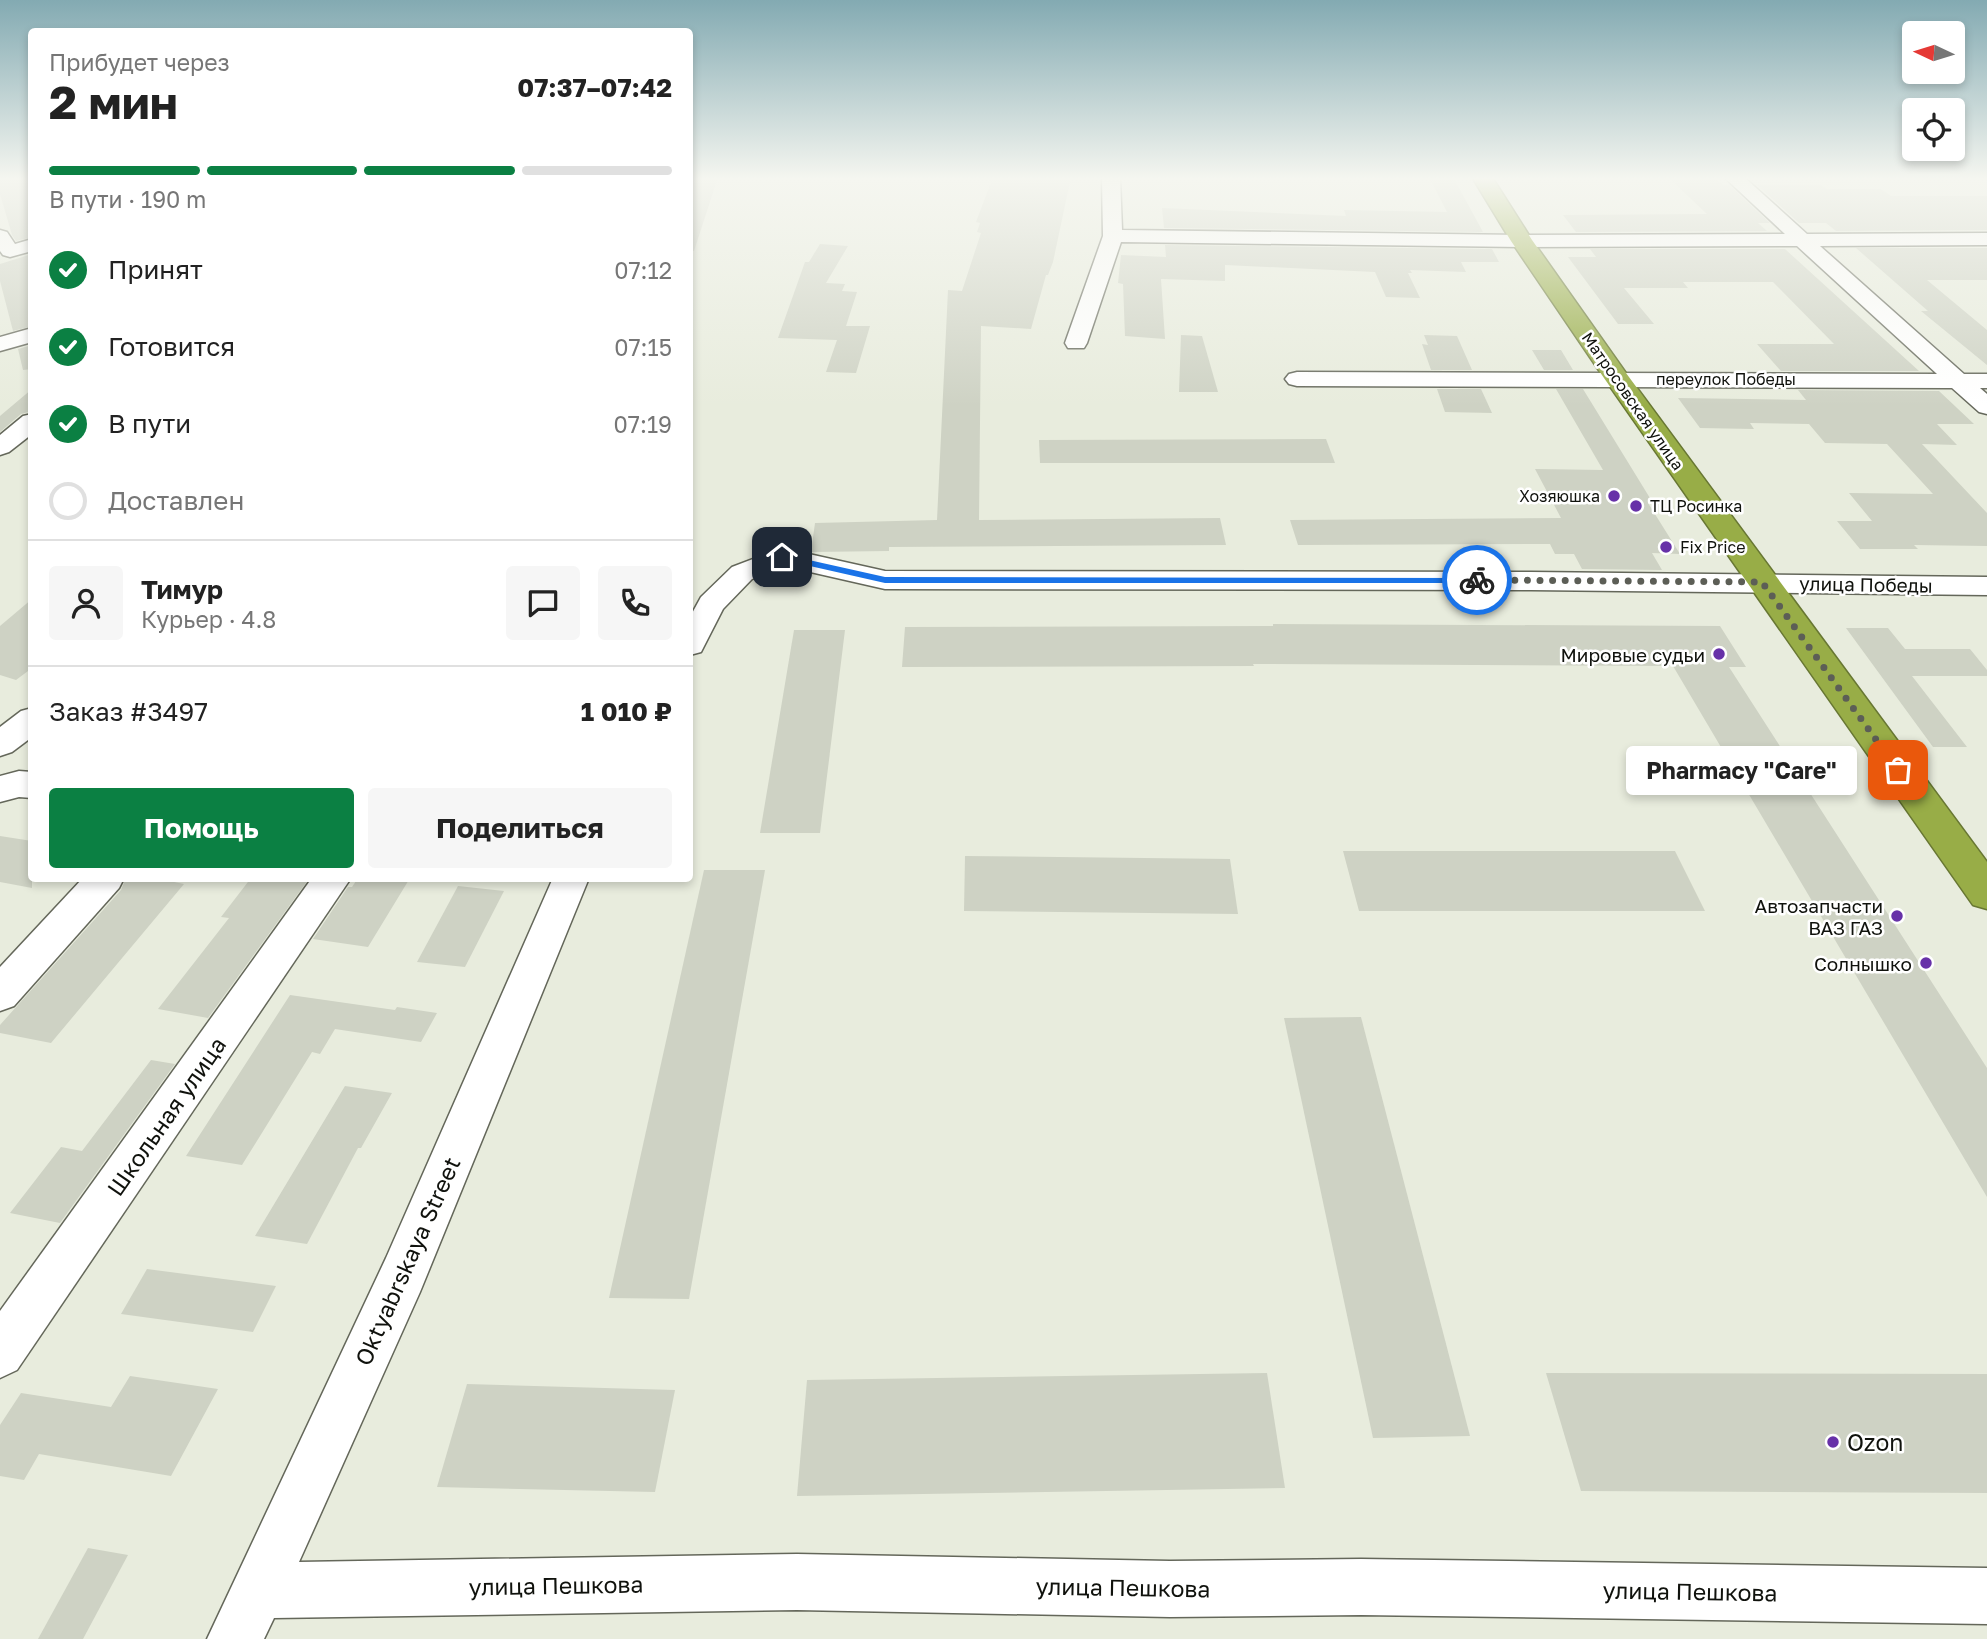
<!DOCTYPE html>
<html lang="ru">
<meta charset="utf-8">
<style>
:root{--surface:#fff;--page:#f6f6f6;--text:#222;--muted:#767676;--line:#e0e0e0;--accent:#0b8043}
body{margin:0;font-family:"Golos Text",sans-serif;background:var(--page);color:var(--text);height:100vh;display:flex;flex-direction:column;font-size:26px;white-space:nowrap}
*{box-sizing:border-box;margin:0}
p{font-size:23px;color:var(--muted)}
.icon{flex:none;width:38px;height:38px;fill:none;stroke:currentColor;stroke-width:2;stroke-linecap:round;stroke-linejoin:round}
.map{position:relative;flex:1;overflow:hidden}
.side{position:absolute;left:28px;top:28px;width:665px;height:854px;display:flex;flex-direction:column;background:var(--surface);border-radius:7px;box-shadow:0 4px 10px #0003}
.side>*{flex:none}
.needle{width:46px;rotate:274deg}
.buttons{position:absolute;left:1902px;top:21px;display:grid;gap:14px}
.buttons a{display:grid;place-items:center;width:63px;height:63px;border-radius:7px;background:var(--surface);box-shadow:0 4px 10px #0003;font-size:35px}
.pin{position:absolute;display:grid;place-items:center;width:60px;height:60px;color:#fff;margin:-30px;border-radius:14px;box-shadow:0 4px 10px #0006}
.courier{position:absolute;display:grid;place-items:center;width:70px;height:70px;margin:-35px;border:5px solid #1a73e8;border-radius:50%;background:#fff;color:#222;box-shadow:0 2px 9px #0007}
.bubble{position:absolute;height:49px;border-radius:7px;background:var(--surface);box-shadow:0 4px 10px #0003;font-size:23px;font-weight:700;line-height:49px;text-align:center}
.headline em{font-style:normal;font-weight:700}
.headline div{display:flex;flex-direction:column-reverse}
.headline{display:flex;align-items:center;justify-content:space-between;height:119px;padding:0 21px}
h1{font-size:46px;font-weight:700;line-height:52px}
.bar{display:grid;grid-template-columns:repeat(4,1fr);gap:10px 7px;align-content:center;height:84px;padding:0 21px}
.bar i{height:9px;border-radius:5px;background:var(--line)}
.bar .selected{background:var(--accent)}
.bar p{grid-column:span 4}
.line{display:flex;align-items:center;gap:18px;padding:0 21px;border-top:2px solid var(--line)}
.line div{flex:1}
.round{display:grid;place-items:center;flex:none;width:74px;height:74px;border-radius:7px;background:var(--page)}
ol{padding:0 21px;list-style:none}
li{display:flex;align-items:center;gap:21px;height:77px}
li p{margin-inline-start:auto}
li .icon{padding:7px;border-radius:50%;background:var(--accent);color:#fff;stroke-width:4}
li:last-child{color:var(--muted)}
li i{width:38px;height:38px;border:4px solid var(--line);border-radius:50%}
.cta{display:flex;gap:14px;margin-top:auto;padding:14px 21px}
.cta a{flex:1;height:80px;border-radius:7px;background:var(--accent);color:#fff;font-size:28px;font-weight:700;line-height:80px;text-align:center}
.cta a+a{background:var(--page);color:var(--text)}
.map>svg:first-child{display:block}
</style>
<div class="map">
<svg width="1987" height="1639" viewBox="0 0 1987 1639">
<rect width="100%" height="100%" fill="#e8ecdd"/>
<g fill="#ced2c4">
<polygon points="0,177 32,177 32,237 16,241 12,235 0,194"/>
<polygon points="695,177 718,177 694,251 690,251 690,192"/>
<polygon points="993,177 1071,177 1053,262 1048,275 1046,275 1031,329 981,326 979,520 1220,518 1226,545 889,547 889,551 811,552 815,523 937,520 948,290 962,291 981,233 977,232 980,223 976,222"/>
<polygon points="1429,177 1453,177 1483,232 1164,228 1162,208 1346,216 1344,210 1447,212"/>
<polygon points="1715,178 1723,185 1729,185 1770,223 1758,223 1767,231 1576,232 1563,215 1707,214 1670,179"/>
<polygon points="1757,185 1821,185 1827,189 1881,189 1891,196 1987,196 1987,230 1836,231 1826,223 1799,223"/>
<polygon points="820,244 848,246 826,283 845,284 842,291 857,292 846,326 870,326 856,373 826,372 837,340 778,338 805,262 809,262"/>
<polygon points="1165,245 1492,249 1499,262 1461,262 1466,272 1410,270 1412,273 1408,273 1420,298 1386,297 1375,272 1225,265 1225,281 1161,279 1165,339 1125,336 1123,284 1118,283 1121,255 1166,257"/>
<polygon points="1856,248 1987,248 1987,280 1927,280 1987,330 1987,365 1921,311 1928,311"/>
<polygon points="1590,249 1785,249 1919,371 1781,371 1757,344 1834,344 1773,282 1683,282 1688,288 1624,288 1654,324 1618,324 1568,257 1596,257"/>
<polygon points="32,254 32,326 13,331 0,281 0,264"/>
<polygon points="1181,335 1202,336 1218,392 1179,392"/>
<polygon points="1424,335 1457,336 1472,370 1431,370 1422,344 1428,345"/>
<polygon points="32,345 32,369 23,370 18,349"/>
<polygon points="1532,350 1561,350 1573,370 1544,370"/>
<polygon points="32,389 32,411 21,414 0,432 0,416"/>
<polygon points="1437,389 1481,389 1492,413 1445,412"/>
<polygon points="1556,389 1583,389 1653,503 1648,503 1680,554 1652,553 1662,570 1582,569 1574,554 1555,554 1550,544 1298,545 1290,520 1561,518 1535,469 1603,470"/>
<polygon points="1798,390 1939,391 1974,424 1937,424 1957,445 1922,444 1987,513 1987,546 1914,545 1918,549 1860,549 1837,521 1872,521 1849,493 1933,494 1887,444 1825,443 1809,424 1750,423 1754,429 1700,428 1678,398 1806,400"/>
<polygon points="1326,439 1335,463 1040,463 1039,440"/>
<polygon points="32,599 32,668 16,680 0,675 0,626"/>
<polygon points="1273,624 1720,626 1746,667 1729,667 1987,1068 1987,1197 1673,666 1253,664 1254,666 902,667 905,627 1273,626"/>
<polygon points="1846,628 1888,628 1905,649 1970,649 1987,670 1987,676 1912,676 1967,747 1933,747"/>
<polygon points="794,630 845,630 820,833 760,833"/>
<polygon points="0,836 32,841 32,888 0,882"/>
<polygon points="1343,851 1675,851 1705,911 1359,911"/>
<polygon points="965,856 1230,859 1238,914 964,911"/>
<polygon points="704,870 765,870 689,1299 609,1298"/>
<polygon points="126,878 154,878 184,884 51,1043 0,1033 0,1025 121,890"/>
<polygon points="251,878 308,880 208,1018 158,1009 229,918 221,917"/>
<polygon points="358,878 410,878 368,947 313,939 348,887 352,887"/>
<polygon points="458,886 504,891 465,967 417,962"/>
<polygon points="290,995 395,1010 397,1007 437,1013 421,1042 335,1029 320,1054 312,1052 242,1165 186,1156"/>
<polygon points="1361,1017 1470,1436 1373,1438 1284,1018"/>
<polygon points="151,1060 175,1064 60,1223 10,1213 61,1147 82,1151"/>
<polygon points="345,1086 392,1093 361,1148 358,1148 307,1244 255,1236"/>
<polygon points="147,1269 276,1286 253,1332 121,1314"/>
<polygon points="1267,1373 1285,1488 797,1496 807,1380"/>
<polygon points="1546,1373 1987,1374 1987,1493 1581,1491"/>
<polygon points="130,1376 218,1389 171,1476 39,1454 24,1480 0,1476 0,1425 21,1393 111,1407"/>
<polygon points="467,1384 675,1390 655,1492 437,1487"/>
<polygon points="88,1548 128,1555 83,1639 38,1639"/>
</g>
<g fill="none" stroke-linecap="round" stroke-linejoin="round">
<g stroke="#64675a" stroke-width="3">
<g id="minor">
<polygon points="1102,177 1120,177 1122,230 1522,235 1785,234 1724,177 1744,177 1807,234 1987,233 1987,245 1820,246 1964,374 1987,374 1987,388 1980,388 1987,394 1987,414 1979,412 1952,388 1297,386 1289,384 1285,379 1289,374 1297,372 1937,374 1797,246 1522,247 1121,242 1087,343 1084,348 1068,348 1065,343 1103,236"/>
<polygon points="0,230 7,232 15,244 32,239 32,251 10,257 3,255 0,251"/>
<polygon points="32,328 32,342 0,351 0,337"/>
<polygon points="32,414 32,434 9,452 0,455 0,435 23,416"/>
<polygon points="782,548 885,571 1531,572 1987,577 1987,595 1531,590 885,589 784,566 752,579 723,609 701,652 690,655 690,617 701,597 732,567"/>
<polygon points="32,708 32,737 12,752 0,756 0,727 21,711"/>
<polygon points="19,771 32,772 32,798 19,797 0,802 0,776"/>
<polygon points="83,878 124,878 119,888 14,1006 0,1011 0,967"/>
<polygon points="312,878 351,878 17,1370 0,1378 0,1311"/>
<polygon points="553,878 589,878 420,1292 299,1562 797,1554 1170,1561 1361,1559 1987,1568 1987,1624 1361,1615 1170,1617 797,1610 274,1618 264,1639 207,1639 386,1258"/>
</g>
</g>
<g stroke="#687733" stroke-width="3">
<polygon id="highway" points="1472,177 1492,177 1532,240 1626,373 1987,862 1987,909 1973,905 1604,378 1511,241"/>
</g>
<use href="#minor" fill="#fff" fill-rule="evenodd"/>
<use href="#highway" fill="#98ad47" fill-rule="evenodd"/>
</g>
<linearGradient id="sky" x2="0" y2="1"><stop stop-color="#83aab2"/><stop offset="0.44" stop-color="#f5f6f0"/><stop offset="1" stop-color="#f5f6f0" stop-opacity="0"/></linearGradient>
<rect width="1987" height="406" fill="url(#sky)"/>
<polygon fill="#1a73e8" points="782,554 885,577 1477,578 1482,580 1477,583 885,583 779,559 778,557"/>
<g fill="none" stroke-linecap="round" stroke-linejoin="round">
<polyline stroke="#5c5e56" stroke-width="7" stroke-dasharray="0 12.6" points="1477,580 1762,582 1898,770"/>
</g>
<g fill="#6731a8" stroke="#fff" stroke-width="2.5">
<circle cx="1614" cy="496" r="7"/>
<circle cx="1636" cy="506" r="7"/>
<circle cx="1666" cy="547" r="7"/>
<circle cx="1719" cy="654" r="7"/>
<circle cx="1897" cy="916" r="7"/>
<circle cx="1926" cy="963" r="7"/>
<circle cx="1833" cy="1442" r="7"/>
</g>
<g text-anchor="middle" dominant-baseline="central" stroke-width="5" stroke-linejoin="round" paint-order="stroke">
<g font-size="16" fill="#10120d" stroke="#fff">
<text x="1726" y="379">переулок Победы</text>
<text transform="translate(1633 401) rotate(55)">Матросовская улица</text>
</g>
<g font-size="16" fill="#10120d" stroke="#fff" text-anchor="start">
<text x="1600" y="496" text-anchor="end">Хозяюшка</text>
<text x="1650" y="506">ТЦ Росинка</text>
<text x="1680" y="547">Fix Price</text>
</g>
<g font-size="19" fill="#10120d" stroke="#fff">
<text transform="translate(1866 584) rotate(1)">улица Победы</text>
</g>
<g font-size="19" fill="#10120d" stroke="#fff" text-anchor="end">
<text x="1705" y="654">Мировые судьи</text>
<text x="1883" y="905">Автозапчасти<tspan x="1883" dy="22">ВАЗ ГАЗ</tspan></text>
<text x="1912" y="963">Солнышко</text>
</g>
<g font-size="23" fill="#10120d" stroke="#fff">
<text transform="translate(166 1116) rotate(-55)">Школьная улица</text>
<text transform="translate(407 1261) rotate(-66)">Oktyabrskaya Street</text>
<text transform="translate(556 1585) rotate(-1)">улица Пешкова</text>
<text transform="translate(1123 1587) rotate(1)">улица Пешкова</text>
<text transform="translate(1690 1591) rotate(1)">улица Пешкова</text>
</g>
<g font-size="23" fill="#10120d" stroke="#fff" text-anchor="start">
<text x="1847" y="1442">Ozon</text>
</g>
</g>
</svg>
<div class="buttons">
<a><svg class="needle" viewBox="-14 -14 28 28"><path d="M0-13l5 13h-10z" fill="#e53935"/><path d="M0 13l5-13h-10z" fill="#767676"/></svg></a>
<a><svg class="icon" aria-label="locate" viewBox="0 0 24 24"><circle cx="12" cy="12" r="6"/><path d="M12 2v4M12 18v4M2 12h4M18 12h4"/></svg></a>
</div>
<div class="pin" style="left:1898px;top:770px;background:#ea580c"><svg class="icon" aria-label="bag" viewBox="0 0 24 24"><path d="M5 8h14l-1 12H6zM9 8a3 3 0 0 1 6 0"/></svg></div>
<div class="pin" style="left:782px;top:557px;background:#1f2937"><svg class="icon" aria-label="home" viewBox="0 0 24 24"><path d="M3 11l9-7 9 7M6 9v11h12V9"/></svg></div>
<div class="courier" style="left:1477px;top:580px"><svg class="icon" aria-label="bike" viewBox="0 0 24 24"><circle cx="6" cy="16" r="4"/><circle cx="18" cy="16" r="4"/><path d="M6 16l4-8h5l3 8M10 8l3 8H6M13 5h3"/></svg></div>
<div class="bubble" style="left:1626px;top:746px;width:231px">Pharmacy &quot;Care&quot;</div>
<section class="side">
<div class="headline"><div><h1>2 мин</h1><p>Прибудет через</p></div><em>07:37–07:42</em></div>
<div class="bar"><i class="selected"></i><i class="selected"></i><i class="selected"></i><i></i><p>В пути · 190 m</p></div>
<ol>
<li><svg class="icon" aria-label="check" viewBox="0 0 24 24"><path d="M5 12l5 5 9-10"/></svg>Принят<p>07:12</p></li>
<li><svg class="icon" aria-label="check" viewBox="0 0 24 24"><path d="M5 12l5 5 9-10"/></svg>Готовится<p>07:15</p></li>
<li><svg class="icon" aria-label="check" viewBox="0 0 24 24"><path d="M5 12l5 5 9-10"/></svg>В пути<p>07:19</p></li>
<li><i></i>Доставлен</li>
</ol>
<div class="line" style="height:126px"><a class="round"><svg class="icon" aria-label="person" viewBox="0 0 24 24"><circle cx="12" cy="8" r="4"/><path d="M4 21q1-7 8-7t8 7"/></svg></a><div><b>Тимур</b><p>Курьер · 4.8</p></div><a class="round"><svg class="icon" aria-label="chat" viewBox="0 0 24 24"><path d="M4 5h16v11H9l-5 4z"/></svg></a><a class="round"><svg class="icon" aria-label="phone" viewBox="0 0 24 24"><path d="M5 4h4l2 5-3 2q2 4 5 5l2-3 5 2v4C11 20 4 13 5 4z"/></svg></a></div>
<div class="line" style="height:91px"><div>Заказ #3497</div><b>1 010 ₽</b></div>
<div class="cta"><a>Помощь</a><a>Поделиться</a></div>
</section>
</div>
